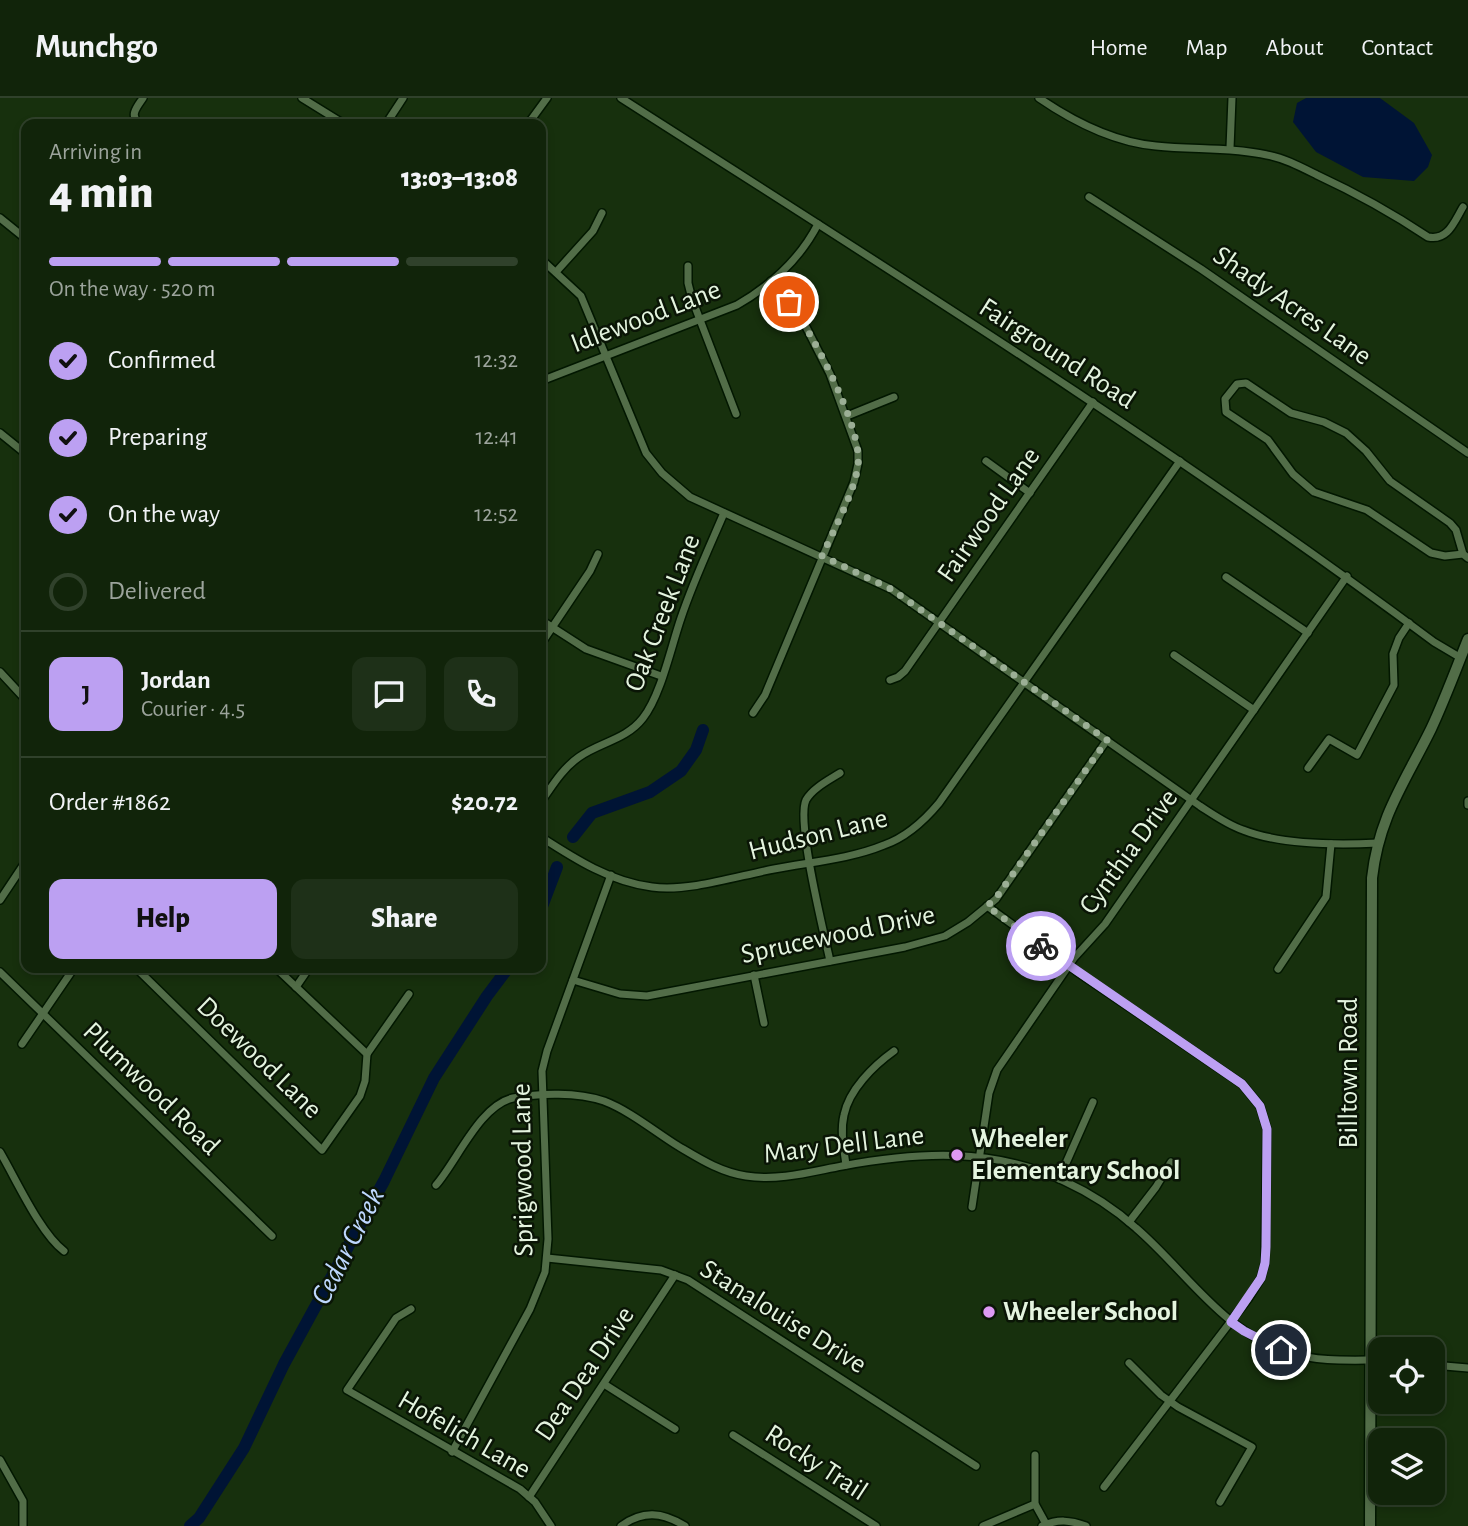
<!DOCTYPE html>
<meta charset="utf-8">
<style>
:root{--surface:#11240a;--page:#1e3018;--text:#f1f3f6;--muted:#9ca49c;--line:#30412b;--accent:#bca0f2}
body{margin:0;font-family:"Alegreya Sans",sans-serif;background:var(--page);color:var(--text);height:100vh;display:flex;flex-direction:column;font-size:26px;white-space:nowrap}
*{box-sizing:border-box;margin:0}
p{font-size:23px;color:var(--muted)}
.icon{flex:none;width:38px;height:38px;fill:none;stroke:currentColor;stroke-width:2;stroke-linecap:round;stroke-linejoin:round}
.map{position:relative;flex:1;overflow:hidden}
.side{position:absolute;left:21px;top:21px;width:525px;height:854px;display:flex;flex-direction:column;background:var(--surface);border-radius:14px;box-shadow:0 4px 10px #0003,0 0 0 2px var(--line)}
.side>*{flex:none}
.controls{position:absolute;left:1368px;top:1239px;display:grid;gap:14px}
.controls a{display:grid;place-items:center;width:77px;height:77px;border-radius:14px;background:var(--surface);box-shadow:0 4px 10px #0003,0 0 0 2px var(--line);font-size:35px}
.pin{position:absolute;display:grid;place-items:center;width:60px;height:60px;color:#fff;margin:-30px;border:4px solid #fff;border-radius:50%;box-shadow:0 2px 7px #0007}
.courier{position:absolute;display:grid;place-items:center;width:70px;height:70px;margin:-35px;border:5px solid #bca0f2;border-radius:50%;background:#fff;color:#222;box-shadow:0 2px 9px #0007}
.headline em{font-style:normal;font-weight:800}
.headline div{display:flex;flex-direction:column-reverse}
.headline{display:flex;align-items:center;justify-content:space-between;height:119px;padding:0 28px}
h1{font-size:46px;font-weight:800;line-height:52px}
.bar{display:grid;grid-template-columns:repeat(4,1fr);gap:10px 7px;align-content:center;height:84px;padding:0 28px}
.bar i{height:9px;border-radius:5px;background:var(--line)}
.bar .current{background:var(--accent)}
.bar p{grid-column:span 4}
.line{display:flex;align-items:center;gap:18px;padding:0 28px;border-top:2px solid var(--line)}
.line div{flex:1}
.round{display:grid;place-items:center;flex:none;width:74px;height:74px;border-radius:14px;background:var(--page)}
ol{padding:0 28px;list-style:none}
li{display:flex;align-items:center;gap:21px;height:77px}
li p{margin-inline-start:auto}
li .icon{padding:7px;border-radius:50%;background:var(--accent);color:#111;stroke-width:4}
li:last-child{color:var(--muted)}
li i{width:38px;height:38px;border:4px solid var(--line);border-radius:50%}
.cta{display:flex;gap:14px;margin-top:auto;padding:14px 28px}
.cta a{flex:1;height:80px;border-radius:14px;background:var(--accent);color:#111;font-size:28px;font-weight:800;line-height:80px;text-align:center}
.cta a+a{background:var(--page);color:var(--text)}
header{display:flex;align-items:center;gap:42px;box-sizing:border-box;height:98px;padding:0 35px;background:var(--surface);border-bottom:2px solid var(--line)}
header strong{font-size:33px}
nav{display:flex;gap:38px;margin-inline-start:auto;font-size:24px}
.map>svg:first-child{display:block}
</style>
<header>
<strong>Munchgo</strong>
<nav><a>Home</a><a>Map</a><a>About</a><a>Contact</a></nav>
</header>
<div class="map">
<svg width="1468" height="1428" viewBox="0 0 1468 1428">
<rect width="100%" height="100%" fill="#17300d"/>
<polygon fill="#001435" points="1306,0 1380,0 1414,25 1432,57 1428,69 1414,83 1363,79 1316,54 1293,24 1297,5"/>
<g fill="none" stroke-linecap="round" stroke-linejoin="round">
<g stroke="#001435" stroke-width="12">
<polyline points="573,739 592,715 650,694 681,673 696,652 703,632"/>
<polyline points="541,811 557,769"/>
<polyline points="190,1428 199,1420 244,1350 284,1266 384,1083 434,980 487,898 508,870"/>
</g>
<g stroke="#021700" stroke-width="10">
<g id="street">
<polyline points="302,0 344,26"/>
<path d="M621,0c275,176 551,349 813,544l27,16"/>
<path d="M1039,0c35,24 74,44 117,48 38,4 74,1 111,9 17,3 34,12 50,20 39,18 75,38 111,62 20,4 26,-15 35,-30"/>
<path d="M139,26c-10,-9 -2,-17 4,-26"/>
<polyline points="386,26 403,0"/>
<polyline points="528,26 547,0"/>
<polyline points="1230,50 1232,0"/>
<polyline points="1089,99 1201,171 1468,355"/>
<polyline points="0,120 26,141"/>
<path d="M541,161l40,37 65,157 16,20 28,24 201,92 309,217c14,9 28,19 43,24 38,15 94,15 135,13"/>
<polyline points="688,168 688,185 692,201 736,316"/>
<polyline points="556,174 593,133 602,115"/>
<path d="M541,283l196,-76c33,-19 63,-46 81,-81"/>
<polyline points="847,318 894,299"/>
<polyline points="0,335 26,356"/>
<polyline points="986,363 1030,395"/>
<polyline points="541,369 542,371"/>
<polyline points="1463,456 1456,432 1450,425 1390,383 1366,353 1346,335 1324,324 1291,315 1246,285 1237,286 1225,301 1226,314 1268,342 1293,376 1314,394 1367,412 1431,455 1445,458 1463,456 1468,460"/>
<polyline points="1226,479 1308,535"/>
<polyline points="541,522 586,551 661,578"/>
<polyline points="541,546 590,473 598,456"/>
<polyline points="1174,557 1254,612"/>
<polyline points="0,574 26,602"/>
<polyline points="890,582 898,579 905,573 1093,304"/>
<polyline points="753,615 765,597 854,384 858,366 858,353 830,276 803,223 771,183"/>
<polyline points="1308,670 1329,641 1357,657 1394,587 1393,556 1399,540 1409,525"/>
<polyline points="1468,703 1468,707"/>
<path d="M541,704c11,-16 22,-34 38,-45 21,-15 47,-17 64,-39 18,-23 28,-71 38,-100 12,-36 28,-70 43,-105"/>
<path d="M541,739c34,22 70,45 111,50 37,5 85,-11 122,-18 36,-7 76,-10 110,-24 23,-8 40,-24 55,-42l241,-342"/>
<polyline points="0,802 26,763"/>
<polyline points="987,808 1076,873 1242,986 1260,1008 1267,1031 1265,1165 1261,1180 1248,1201 1104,1389"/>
<path d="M830,863c-6,-28 -34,-140 -24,-161 7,-12 23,-20 34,-27"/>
<polyline points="136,870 322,1052 360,998 365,983 367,956 409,896"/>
<polyline points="276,870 367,956"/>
<polyline points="1278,871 1326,799 1331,746"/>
<polyline points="0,874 272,1138"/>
<polyline points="754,877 764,925"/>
<polyline points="573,882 620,896 647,898 905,849 945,838 968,824 996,801 1107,642"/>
<polyline points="296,889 309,870"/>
<polyline points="22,946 74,870"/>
<path d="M0,1054c16,27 40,81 64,99"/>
<path d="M846,1067c-2,-16 -6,-33 -2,-50 5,-25 29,-49 50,-64"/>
<polyline points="1059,1081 1093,1004"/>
<path d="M436,1087c21,-24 44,-80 77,-87 27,-5 64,-6 91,3 26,10 50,30 74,45 22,13 42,26 68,30 33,5 64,-4 96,-10 75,-14 151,-19 222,15 26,12 51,28 72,47 51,44 86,104 154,125 29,9 60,7 91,7"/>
<polyline points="972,1109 989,995 997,972 1074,860 1105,826 1347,478"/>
<polyline points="1129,1124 1156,1089 1171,1064"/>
<polyline points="547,1160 661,1172 688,1182 976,1368"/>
<polyline points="411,1211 396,1220 347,1292 520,1391 535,1404 551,1428"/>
<polyline points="1129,1265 1161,1297 1178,1309 1252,1349 1220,1404"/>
<polyline points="1433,1267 1468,1270"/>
<polyline points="604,1286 675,1331"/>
<polyline points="733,1337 876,1428"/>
<polyline points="452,1354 530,1211 545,1174 548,1141 542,973 547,953 611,777"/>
<polyline points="1035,1357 1035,1406 1046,1426"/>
<polyline points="0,1362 23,1403 23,1428"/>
<polyline points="529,1399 675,1177"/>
<path d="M621,1428c22,-16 41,-14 64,0"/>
<polyline points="983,1428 1035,1406"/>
<path d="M1042,1428c16,-7 28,-6 44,0"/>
</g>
</g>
<g stroke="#021700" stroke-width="13">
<path id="secondary" d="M1370,1428l2,-648c7,-62 33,-96 59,-149 14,-30 25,-60 37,-90"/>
</g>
<use href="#street" stroke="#526d48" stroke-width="7"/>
<use href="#secondary" stroke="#526d48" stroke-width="10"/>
</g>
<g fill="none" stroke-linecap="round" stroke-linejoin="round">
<path stroke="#9caf96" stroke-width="7" stroke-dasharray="0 12.6" d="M789,204c23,30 74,126 69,163 -3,27 -25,66 -36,91l69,33 216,151 -111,158 -9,8 54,40"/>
<polyline stroke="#bca0f2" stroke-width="9" points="1041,848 1242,986 1260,1008 1267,1031 1266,1149 1265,1165 1261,1180 1231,1224 1244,1233 1281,1252"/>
</g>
<g fill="#dd99f3" stroke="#0a1506" stroke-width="2.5">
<circle cx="957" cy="1057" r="7"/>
<circle cx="989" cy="1214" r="7"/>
</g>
<g text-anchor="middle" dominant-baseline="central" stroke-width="5" stroke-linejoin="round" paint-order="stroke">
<g font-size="28" fill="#e4f4df" stroke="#0a1506">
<text transform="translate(1292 208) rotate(35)">Shady Acres Lane</text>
<text transform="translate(646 219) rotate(-21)">Idlewood Lane</text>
<text transform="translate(1057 256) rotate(33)">Fairground Road</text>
<text transform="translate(989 417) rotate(-55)">Fairwood Lane</text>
<text transform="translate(663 515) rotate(-69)">Oak Creek Lane</text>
<text transform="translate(818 737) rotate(-14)">Hudson Lane</text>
<text transform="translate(1129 754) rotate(-54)">Cynthia Drive</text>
<text transform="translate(838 837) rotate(-12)">Sprucewood Drive</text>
<text transform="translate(259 960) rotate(44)">Doewood Lane</text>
<text transform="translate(1349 975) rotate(-90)">Billtown Road</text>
<text transform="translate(151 991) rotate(44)">Plumwood Road</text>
<text transform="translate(844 1047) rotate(-7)">Mary Dell Lane</text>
<text transform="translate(523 1072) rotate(-91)">Sprigwood Lane</text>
<text transform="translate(783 1219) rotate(32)">Stanalouise Drive</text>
<text transform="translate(585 1276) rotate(-56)">Dea Dea Drive</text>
<text transform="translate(464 1337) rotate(30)">Hofelich Lane</text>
<text transform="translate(816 1365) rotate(33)">Rocky Trail</text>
</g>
<g font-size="28" font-weight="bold" fill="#e4f4df" stroke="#0a1506" text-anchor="start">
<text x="971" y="1041">Wheeler<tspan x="971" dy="32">Elementary School</tspan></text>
<text x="1003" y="1214">Wheeler School</text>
</g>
<g font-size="30" font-style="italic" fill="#bed8fe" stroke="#0a1506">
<text transform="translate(348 1148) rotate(-63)">Cedar Creek</text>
</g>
</g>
</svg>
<div class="controls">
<a><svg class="icon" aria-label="locate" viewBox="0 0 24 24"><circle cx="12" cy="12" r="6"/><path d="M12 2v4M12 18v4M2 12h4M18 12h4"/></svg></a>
<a><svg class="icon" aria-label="layers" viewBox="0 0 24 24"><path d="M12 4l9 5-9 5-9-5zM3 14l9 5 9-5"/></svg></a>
</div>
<div class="pin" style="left:789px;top:204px;background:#ea580c"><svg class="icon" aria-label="bag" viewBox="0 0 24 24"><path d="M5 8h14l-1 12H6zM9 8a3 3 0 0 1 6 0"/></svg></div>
<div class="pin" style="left:1281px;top:1252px;background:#1f2937"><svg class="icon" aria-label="home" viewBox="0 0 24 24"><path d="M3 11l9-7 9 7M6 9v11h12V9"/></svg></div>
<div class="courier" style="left:1041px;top:848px"><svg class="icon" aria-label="bike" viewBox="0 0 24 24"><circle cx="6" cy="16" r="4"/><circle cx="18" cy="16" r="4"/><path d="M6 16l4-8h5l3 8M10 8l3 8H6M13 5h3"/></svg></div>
<section class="side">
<div class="headline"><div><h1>4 min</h1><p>Arriving in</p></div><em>13:03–13:08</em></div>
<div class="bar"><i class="current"></i><i class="current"></i><i class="current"></i><i></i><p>On the way · 520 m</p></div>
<ol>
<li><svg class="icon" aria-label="check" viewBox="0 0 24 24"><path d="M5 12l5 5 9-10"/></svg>Confirmed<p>12:32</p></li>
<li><svg class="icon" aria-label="check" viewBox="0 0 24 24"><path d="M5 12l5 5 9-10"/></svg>Preparing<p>12:41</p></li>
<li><svg class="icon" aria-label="check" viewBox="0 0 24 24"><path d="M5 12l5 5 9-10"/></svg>On the way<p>12:52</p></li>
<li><i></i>Delivered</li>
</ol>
<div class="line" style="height:126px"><b class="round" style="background:var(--accent);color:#111">J</b><div><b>Jordan</b><p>Courier · 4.5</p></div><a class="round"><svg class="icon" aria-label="chat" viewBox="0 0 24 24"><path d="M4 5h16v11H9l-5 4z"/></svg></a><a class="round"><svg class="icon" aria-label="phone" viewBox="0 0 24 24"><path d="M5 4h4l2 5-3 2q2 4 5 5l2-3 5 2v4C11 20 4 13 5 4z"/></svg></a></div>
<div class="line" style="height:91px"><div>Order #1862</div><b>$20.72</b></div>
<div class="cta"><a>Help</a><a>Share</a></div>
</section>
</div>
